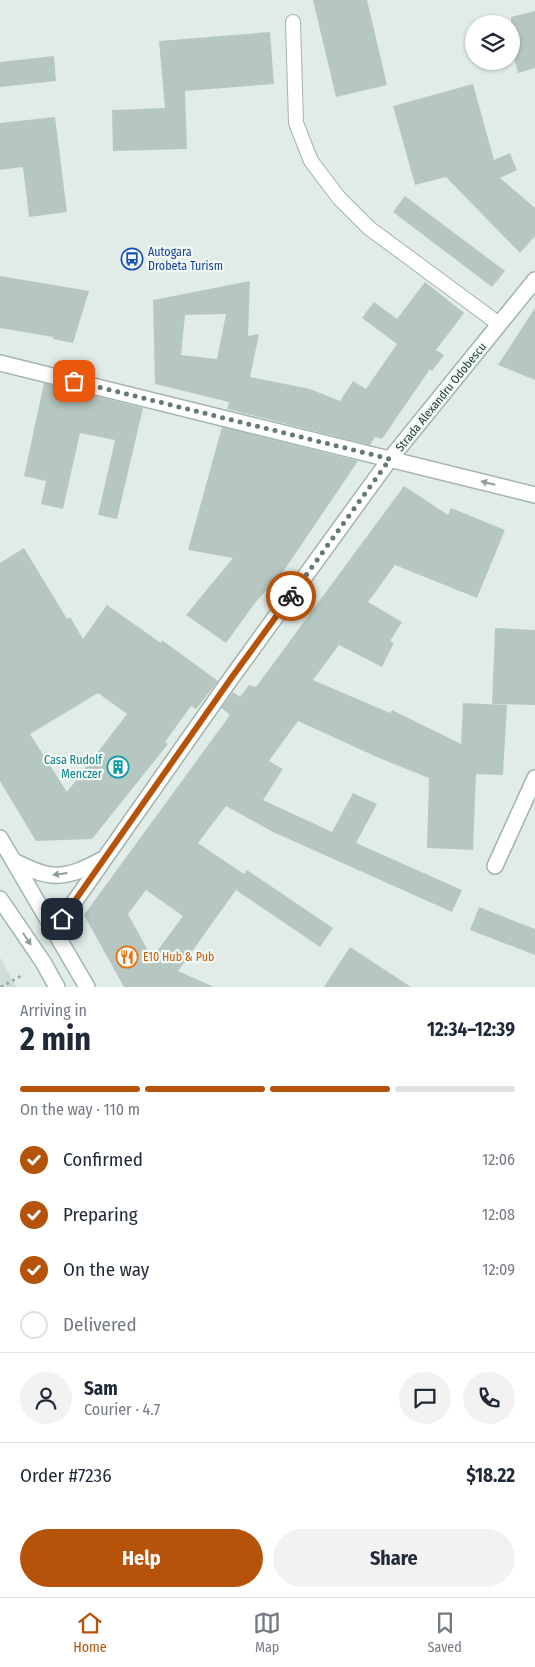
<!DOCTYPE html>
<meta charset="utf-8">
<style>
:root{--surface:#fff;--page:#f2f2f3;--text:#1f2937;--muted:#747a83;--line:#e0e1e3;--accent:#b45309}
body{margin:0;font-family:"Fira Sans Condensed",sans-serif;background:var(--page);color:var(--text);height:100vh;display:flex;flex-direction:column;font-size:19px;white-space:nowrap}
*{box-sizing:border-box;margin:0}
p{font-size:16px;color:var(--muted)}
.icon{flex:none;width:28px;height:28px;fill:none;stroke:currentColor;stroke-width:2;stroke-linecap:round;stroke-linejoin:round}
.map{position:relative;height:987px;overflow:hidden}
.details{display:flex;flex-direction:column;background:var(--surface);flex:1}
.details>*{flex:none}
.fabs{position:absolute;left:465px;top:15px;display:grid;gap:10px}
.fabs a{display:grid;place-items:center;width:55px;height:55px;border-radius:50%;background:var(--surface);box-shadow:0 1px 4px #0004;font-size:25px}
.pin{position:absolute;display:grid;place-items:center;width:42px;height:42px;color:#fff;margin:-21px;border-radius:10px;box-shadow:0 2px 8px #0006}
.courier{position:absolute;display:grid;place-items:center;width:50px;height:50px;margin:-25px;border:4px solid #b45309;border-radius:50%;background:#fff;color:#222;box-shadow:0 1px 6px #0007}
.overview em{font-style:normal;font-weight:700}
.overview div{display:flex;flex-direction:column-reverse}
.overview{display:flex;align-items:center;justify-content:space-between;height:85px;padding:0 20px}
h1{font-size:32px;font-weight:700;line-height:38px}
.bar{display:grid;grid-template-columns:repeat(4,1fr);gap:8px 5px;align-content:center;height:60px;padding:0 20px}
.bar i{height:6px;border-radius:4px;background:var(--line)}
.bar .on{background:var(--accent)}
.bar p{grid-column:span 4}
.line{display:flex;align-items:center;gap:12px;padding:0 20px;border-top:1px solid var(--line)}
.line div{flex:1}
.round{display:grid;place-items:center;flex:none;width:52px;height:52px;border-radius:26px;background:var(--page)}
ol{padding:0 20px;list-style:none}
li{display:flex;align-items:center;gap:15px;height:55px}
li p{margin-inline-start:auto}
li .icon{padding:5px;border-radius:50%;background:var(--accent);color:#fff;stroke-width:4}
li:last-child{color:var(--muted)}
li i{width:28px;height:28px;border:2px solid var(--line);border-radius:50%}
.action{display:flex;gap:10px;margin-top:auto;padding:10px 20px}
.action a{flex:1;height:58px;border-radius:30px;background:var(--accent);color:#fff;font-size:20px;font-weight:700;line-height:58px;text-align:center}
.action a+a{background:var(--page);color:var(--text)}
.menu{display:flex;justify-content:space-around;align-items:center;height:70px;border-top:1px solid var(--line);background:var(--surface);font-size:14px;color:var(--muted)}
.menu a{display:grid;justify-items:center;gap:2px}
.menu .on{color:var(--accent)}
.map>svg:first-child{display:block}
</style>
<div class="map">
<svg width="535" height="987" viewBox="0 0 535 987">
<rect width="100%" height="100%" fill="#e1ece8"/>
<polygon fill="#cfdcd7" points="0,957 13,981 17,987 0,987"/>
<g fill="#b6c7c1" fill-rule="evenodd">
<polygon points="313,0 367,0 387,85 336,97"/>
<polygon points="535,11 535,68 518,73 511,48 511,17"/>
<polygon points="270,32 274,84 185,91 187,149 113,151 112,110 165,108 159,41"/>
<polygon points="54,56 56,81 0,87 0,62"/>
<polygon points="473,84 494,160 510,153 517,170 500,178 535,208 535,236 520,253 446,177 415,185 393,106"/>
<polygon points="55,117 67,212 29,217 23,167 0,170 0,123"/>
<polygon points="405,196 505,271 492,287 393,212"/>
<polygon points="0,276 89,291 73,343 53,339 53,337 0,328"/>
<path d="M250,281l-2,55 11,-2 -9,43 60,12 30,12 13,-20 13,8 31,-45 -35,-26 12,-16 23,17 28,-37 39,31 -28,37 8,5 -12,16 -2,-2 -48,70 -7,-2 -5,8 -143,-36 2,-7 -74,-18 -2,-84zM226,314l-9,45 -36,-4 4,-40z"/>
<polygon points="535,308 535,380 498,365"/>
<polygon points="44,383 143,408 117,519 98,515 115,440 80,433 63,509 41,504 46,481 24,476"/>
<polygon points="222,427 358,461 285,569 255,603 226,643 186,615 233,558 188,550"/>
<path d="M404,486l44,29 3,-7 54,22 -28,68 -82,-33 -27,37 34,20 -12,19 4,2 -12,24 -43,-22 -26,35 77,33 2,-3 69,34 2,-41 44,2 -4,70 -27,-1 -3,76 -46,-2 2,-70 -50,-20 -81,-37 -29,40 14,8 -20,31 69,32 21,-39 24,11 -21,39 106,47 -10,22 -179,-80 -47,-26 -28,37 46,31 3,-4 86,58 -13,19 -84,-57 -58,81 36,16h-90l-40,-72 146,-200 -9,-7 12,-16 7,5 9,-12 7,2zM146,890l37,26 -31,42 -24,-44z"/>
<path d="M24,548l43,71 3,-2 13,22 24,-34 54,38 1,-3 56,41 -22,28 -5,-3 -26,36 3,2 -76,95 -56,2 -36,-60v-218zM98,693l29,21 -60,78 -37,-58z"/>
<polygon points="495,628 535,630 535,705 492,704"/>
<polygon points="479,907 535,929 535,955 470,930"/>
<polygon points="350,947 411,987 324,987"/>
</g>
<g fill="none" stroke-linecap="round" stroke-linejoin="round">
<g stroke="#a3b4af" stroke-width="16">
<polyline id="lane" points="293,22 296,123 311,161 339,198 369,228 499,324"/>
</g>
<g stroke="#a3b4af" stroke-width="18">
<g id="street">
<polyline points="0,363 535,495"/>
<path d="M14,861c12,6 25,13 38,14 19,2 38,-9 53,-17l127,-181 158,-218 145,-179"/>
<polyline points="495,866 535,778"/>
<polyline points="54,931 103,861"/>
</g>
</g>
<g stroke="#9fb8b1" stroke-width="18">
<g id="secondary">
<polyline points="0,838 87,987"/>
<polyline points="0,899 43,962 57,987"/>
</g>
</g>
<polyline stroke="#80b1a4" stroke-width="3" stroke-dasharray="2.5 4" stroke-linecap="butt" points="1,987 21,976"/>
<use href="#lane" stroke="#fff" stroke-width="14"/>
<use href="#street" stroke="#fff" stroke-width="15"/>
<use href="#secondary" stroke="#fff" stroke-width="15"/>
</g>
<defs><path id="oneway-solid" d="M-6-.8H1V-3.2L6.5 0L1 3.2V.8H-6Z" transform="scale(1.25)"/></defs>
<g fill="#909e9b">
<use href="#oneway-solid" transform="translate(488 483) rotate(-166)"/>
<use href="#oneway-solid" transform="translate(60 874) rotate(173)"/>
<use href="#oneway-solid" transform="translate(27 939) rotate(56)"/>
</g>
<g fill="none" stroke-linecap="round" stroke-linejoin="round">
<polyline stroke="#647b75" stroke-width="5" stroke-dasharray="0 9" points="74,381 390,459 291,596"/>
<polyline stroke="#b45309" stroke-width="6" points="62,919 232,677 291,596"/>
</g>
<defs>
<g id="bus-ring" transform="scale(1.125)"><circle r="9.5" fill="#f2f9f5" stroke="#1a4fb4" stroke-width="1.5"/><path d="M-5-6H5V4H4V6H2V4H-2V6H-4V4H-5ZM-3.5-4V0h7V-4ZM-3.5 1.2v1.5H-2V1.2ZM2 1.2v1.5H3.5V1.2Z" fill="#1a4fb4"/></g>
<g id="building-ring" transform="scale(1.125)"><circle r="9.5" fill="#f2f9f5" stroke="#0f9aa8" stroke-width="1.5"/><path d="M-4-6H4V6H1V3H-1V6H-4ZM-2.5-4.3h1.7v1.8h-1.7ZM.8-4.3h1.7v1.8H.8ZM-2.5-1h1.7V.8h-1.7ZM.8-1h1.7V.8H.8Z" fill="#0f9aa8"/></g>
<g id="restaurant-ring" transform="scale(1.125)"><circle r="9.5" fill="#f2f9f5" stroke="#e8710a" stroke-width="1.5"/><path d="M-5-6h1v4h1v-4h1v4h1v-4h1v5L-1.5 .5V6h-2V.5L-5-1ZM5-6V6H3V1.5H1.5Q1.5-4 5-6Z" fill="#e8710a"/></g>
</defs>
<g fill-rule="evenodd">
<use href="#bus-ring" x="132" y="259"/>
<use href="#building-ring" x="118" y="767"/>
<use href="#restaurant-ring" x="127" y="957"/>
</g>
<g text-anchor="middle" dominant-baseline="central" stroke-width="4.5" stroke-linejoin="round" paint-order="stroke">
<g font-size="12" fill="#164399" stroke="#f2f9f5" text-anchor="start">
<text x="148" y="252">Autogara<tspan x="148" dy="14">Drobeta Turism</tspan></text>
</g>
<g font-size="12" fill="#203e37" stroke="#f2f9f5">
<text transform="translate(441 397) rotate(-51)">Strada Alexandru Odobescu</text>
</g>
<g font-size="12" fill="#0d838f" stroke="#f2f9f5" text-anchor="end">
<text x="102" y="760">Casa Rudolf<tspan x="102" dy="14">Menczer</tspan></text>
</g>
<g font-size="12" fill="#c56008" stroke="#f2f9f5" text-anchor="start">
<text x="143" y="957">E10 Hub &amp; Pub</text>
</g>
</g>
</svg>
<div class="fabs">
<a><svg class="icon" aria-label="layers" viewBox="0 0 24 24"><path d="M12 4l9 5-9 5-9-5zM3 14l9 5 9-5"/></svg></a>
</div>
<div class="pin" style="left:74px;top:381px;background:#ea580c"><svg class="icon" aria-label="bag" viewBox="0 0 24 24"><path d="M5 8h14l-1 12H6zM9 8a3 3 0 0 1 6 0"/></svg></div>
<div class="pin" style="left:62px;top:919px;background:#1f2937"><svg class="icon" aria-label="home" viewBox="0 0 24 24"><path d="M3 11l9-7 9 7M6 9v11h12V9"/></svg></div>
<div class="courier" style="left:291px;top:596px"><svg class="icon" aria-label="bike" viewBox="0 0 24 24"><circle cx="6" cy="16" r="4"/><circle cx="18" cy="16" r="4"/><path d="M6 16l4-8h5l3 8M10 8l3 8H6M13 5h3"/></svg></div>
</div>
<section class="details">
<div class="overview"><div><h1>2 min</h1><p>Arriving in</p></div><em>12:34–12:39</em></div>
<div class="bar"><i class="on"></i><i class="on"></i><i class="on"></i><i></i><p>On the way · 110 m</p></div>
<ol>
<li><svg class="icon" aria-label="check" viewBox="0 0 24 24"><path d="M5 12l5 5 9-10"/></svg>Confirmed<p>12:06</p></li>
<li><svg class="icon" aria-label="check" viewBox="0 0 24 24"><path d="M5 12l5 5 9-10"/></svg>Preparing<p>12:08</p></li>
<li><svg class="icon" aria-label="check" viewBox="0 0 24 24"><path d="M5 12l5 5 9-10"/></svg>On the way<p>12:09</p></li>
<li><i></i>Delivered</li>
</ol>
<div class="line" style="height:90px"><a class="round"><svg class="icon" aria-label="person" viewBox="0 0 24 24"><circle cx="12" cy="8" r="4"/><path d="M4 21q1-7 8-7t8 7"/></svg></a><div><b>Sam</b><p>Courier · 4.7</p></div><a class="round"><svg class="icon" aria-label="chat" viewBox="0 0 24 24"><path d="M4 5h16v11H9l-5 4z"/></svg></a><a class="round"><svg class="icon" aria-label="phone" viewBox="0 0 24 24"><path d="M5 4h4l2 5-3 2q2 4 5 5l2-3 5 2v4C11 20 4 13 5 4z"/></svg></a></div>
<div class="line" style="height:65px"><div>Order #7236</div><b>$18.22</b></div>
<div class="action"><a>Help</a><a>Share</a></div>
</section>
<nav class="menu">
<a class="on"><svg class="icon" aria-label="home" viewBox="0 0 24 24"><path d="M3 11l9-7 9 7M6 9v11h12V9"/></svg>Home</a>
<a><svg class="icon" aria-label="map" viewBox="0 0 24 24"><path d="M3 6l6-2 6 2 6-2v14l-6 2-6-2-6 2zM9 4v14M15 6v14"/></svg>Map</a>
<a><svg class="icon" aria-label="saved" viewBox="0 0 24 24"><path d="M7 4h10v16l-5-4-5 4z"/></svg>Saved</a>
</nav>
